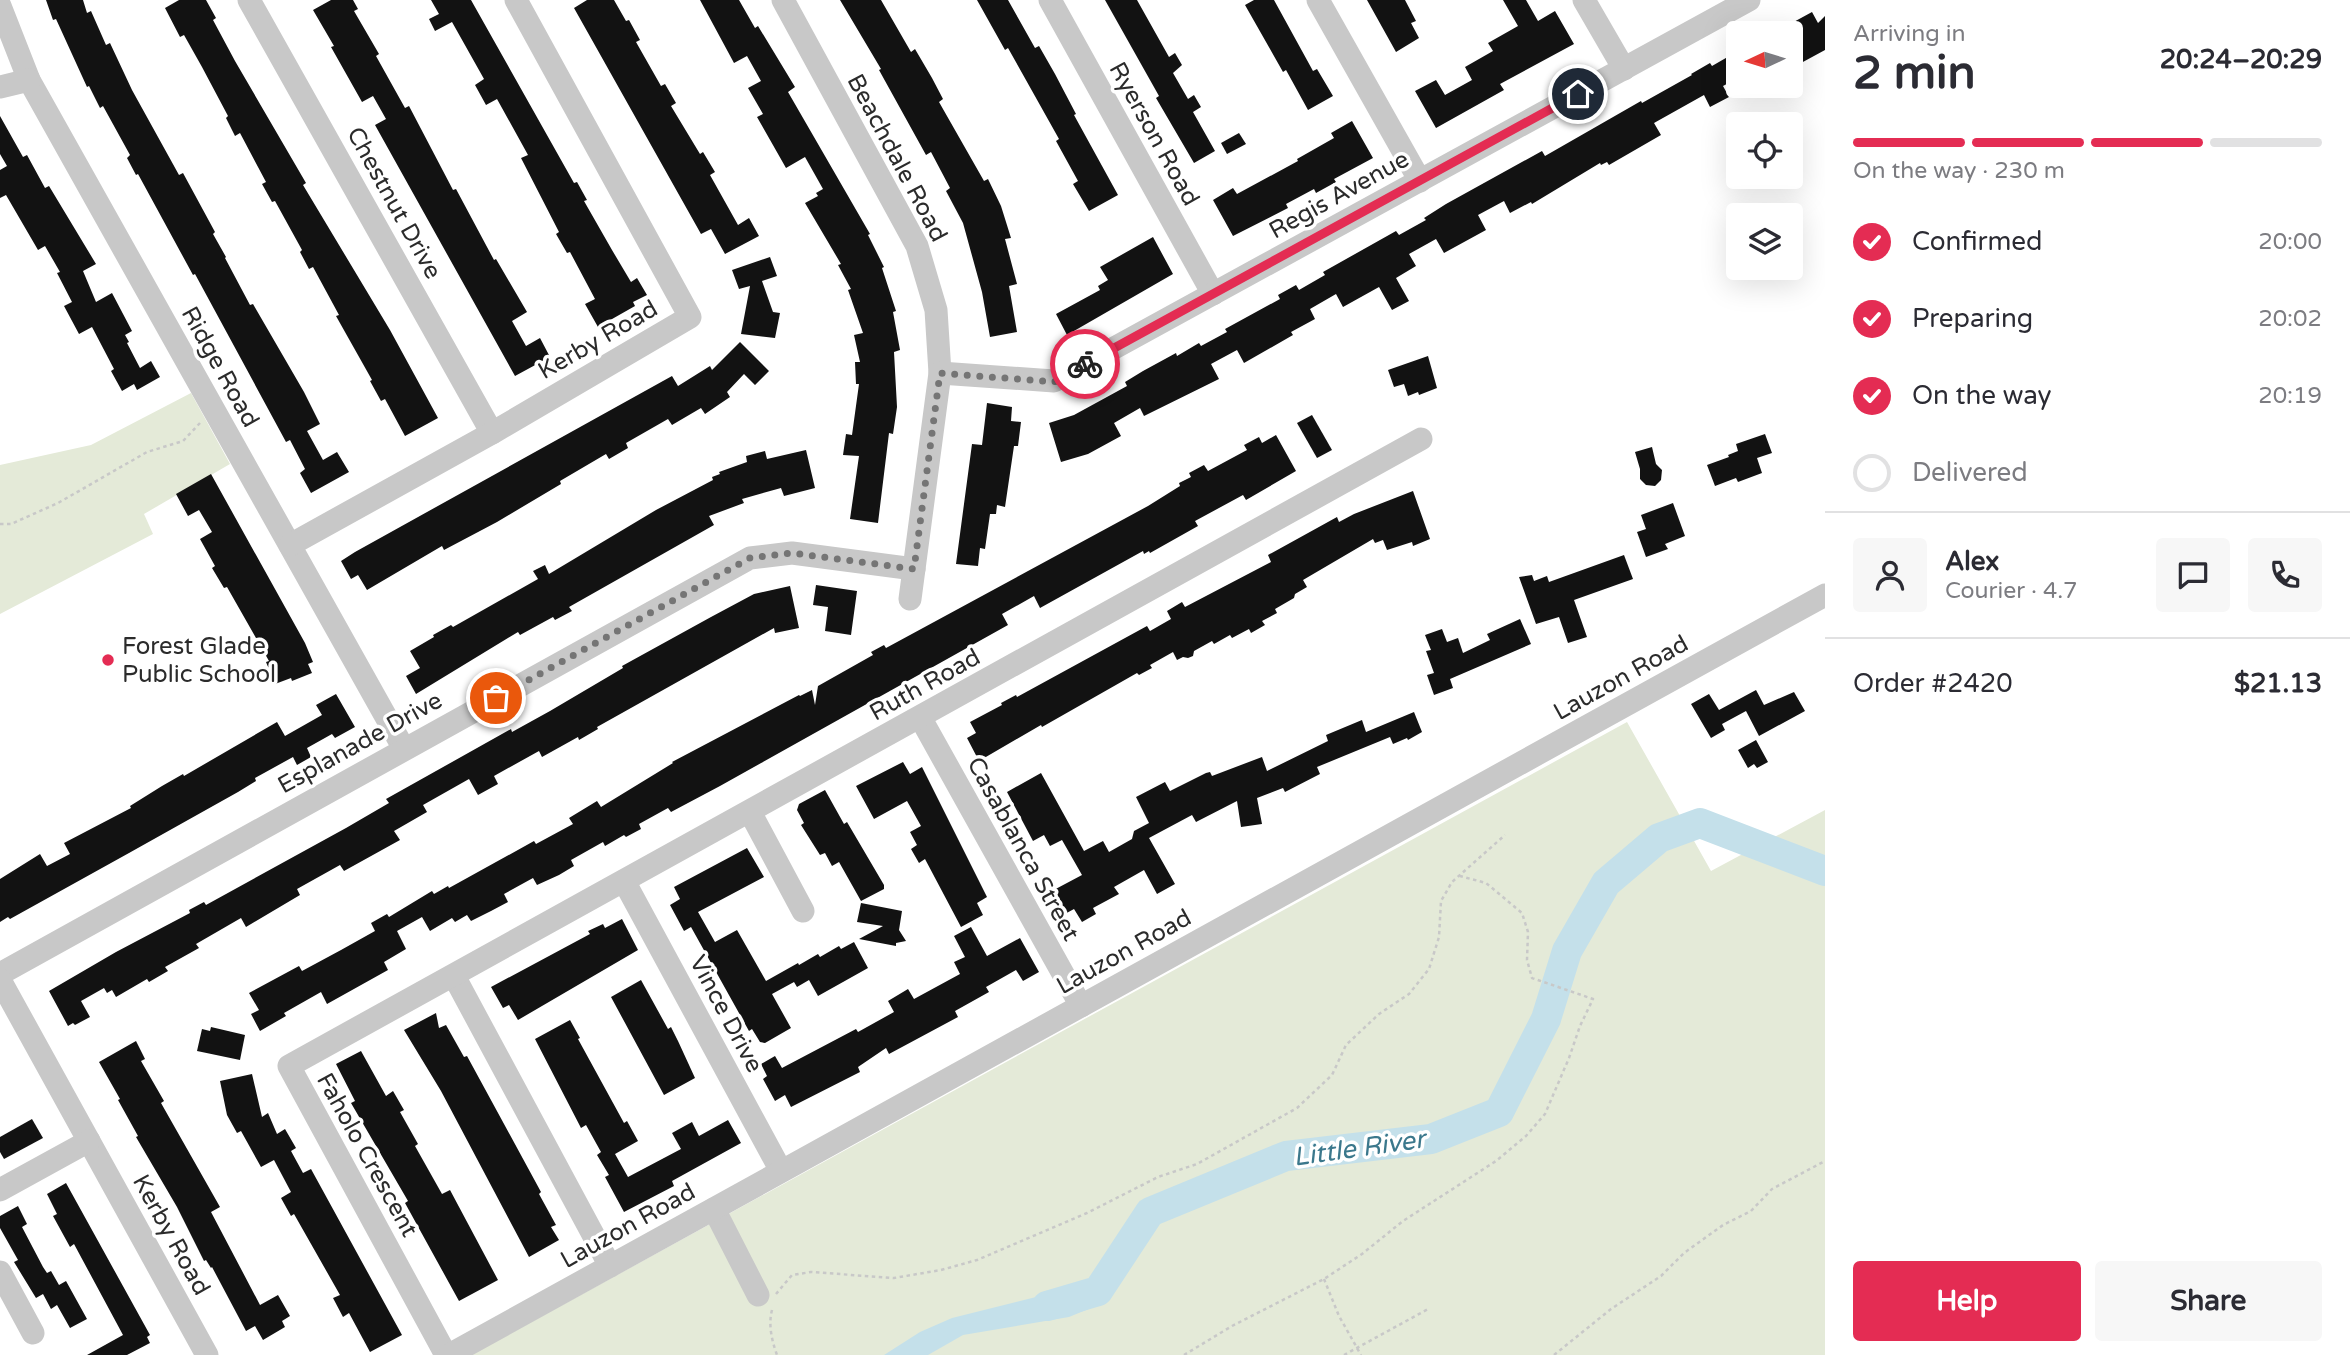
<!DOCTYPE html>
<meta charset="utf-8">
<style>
:root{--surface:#fff;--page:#f7f7f7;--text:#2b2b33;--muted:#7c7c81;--line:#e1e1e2;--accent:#e42c53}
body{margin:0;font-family:"Varela Round",sans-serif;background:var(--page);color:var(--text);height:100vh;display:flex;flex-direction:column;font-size:26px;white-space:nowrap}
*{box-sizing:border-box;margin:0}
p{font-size:23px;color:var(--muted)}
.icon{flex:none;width:38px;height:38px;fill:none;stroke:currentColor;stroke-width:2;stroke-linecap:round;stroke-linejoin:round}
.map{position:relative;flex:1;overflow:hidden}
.panel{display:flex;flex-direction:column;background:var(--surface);width:525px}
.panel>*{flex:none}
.needle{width:46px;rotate:266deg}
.tools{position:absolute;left:1726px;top:21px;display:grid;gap:14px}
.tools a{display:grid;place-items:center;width:77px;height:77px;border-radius:7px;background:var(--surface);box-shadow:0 7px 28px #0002;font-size:35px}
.pin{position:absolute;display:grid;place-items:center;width:60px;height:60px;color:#fff;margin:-30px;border:4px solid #fff;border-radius:50%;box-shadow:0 2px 7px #0007}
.courier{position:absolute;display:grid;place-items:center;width:70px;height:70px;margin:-35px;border:5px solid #e42c53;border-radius:50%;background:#fff;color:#222;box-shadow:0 2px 9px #0007}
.summary em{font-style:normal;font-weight:700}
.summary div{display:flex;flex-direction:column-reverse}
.summary{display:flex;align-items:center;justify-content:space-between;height:119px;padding:0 28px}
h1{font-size:46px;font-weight:700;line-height:52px}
.bar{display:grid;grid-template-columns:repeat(4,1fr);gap:10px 7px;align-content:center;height:84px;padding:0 28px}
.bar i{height:9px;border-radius:5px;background:var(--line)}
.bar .current{background:var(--accent)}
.bar p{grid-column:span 4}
.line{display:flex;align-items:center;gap:18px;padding:0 28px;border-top:2px solid var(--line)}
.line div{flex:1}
.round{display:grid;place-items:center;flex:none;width:74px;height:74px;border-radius:7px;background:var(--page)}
ol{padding:0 28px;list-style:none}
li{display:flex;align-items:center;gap:21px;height:77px}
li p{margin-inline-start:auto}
li .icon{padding:7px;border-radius:50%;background:var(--accent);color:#fff;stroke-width:4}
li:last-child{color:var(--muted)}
li i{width:38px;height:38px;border:4px solid var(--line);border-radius:50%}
.primary-button{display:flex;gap:14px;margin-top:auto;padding:14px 28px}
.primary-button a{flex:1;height:80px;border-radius:7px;background:var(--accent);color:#fff;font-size:28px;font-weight:700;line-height:80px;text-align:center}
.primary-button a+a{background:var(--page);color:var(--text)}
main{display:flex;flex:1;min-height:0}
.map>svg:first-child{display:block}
</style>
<main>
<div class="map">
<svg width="1825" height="1355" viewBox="0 0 1825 1355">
<rect width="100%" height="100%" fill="#fff"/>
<g fill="#e4ead8">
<polygon points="191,393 230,464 144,514 153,534 0,614 0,465 91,445"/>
<polygon points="1627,722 1711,871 1825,810 1825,1355 471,1355"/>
</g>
<polygon fill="#c4e0ea" points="1080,1286 1091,1308 1069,1317 963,1335 928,1355 884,1355 920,1332 952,1318"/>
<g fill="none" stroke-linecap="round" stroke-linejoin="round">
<polyline stroke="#c4e0ea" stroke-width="30" points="1047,1306 1098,1291 1150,1212 1286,1156 1431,1139 1499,1112 1546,1019 1567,951 1606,883 1659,838 1700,823 1825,871"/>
</g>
<g fill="#121212">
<polygon points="46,0 83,0 87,13 91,11 106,45 110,43 132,90 179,175 183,173 215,232 213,234 226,257 225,258 250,305 253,304 304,392 320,424 307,431 323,460 337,452 349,472 311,493 300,473 305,469 290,440 286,442 195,274 193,275 138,174 136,175 127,158 130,155 103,106 100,108 89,86 87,87 56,19 53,20"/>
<polygon points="179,0 206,0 216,18 213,20 235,61 306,183 303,185 390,330 438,418 405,436 385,399 381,401 370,381 372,380 336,316 339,315 313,267 309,269 300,252 302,250 275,201 272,202 262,184 266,182 240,133 235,136 226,118 228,116 202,67 184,35 180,37 165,8"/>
<polygon points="331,0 353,0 358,9 354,11 379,54 376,56 405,108 409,106 453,190 456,189 494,260 496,259 527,312 512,321 526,346 540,338 550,357 515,376 375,125 386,119 373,96 362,102 331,47 334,46 313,10"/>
<polygon points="431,0 471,0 574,183 577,182 587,200 584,201 612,250 631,282 637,278 647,295 633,302 635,306 598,327 585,304 595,299 570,252 567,253 556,234 559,232 521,158 528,155 497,99 486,105 475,85 484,79 452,22 435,31 429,19 439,14"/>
<polygon points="587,0 614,0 626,21 629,20 640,40 636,42 661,86 665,84 676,103 671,106 700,154 703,152 715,172 710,175 738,225 749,218 759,236 725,254 711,229 701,234 574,8"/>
<polygon points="700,0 739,0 755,28 758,26 795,87 788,92 870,234 868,235 884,267 882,268 896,311 893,312 900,350 894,352 897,407 893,434 889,433 878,523 850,519 859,456 843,455 846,434 852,435 859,384 856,384 855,362 860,362 854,335 863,333 848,290 851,289 838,265 841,264 805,203 818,196 816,193 823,189 805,157 786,168 757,117 763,114 748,88 761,81 747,56 734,63"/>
<polygon points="840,0 881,0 911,52 915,49 932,78 943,99 939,102 984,181 988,179 1001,206 1011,238 1005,239 1017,284 1009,286 1017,332 990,337 982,292 963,223 946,191 950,188 931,152 926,155 879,70 881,69"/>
<polygon points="977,0 1008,0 1035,48 1039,46 1055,74 1076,114 1074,115 1118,195 1089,211 1073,184 1078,181 1056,141 1059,139 1008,48 1005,50"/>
<polygon points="1105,0 1137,0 1169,57 1175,53 1182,65 1173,73 1188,99 1194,95 1201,107 1193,112 1215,151 1194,163 1156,98 1159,96"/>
<polygon points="1254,0 1274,0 1313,71 1317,69 1333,96 1308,110 1286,70 1283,72 1245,5"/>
<polygon points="1367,0 1405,0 1416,21 1411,23 1419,38 1396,52"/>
<polygon points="1503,0 1526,0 1538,21 1555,11 1574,44 1500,84 1504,90 1436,128 1415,91 1436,80 1445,95 1472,80 1465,67 1493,51 1488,43 1518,26"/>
<polygon points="1812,12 1818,23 1825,16 1825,50 1790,69 1790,24"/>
<polygon points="1738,51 1738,78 1723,86 1729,97 1710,107 1704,95 1654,123 1661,135 1609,165 1607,162 1601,165 1600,163 1532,204 1531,202 1510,213 1504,201 1478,215 1486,230 1444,253 1436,239 1409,254 1416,266 1396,278 1409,301 1392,310 1379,287 1343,307 1336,294 1310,309 1315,319 1291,332 1293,335 1244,363 1237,350 1211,364 1219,379 1144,416 1140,408 1114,423 1121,436 1088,454 1061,462 1049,423 1074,415 1127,386 1125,382 1143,371 1176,353 1177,356 1199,343 1201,346 1227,332 1225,329 1280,299 1278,295 1296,285 1299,290 1325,275 1323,272 1396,231 1399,235 1426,220 1424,218 1446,204 1542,151 1545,156 1641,101 1642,103 1692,75 1691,74 1710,63 1712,66"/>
<polygon points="0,116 23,157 27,155 45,188 49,186 96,264 83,271 96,302 112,293 132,331 125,335 129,342 127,343 140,368 151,361 160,377 137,390 134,384 122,391 111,371 114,369 92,327 79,334 64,306 72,302 57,273 60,272 45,246 38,250 6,195 0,198 0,170 7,166 0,154"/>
<polygon points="1352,121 1373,158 1334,179 1336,182 1316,193 1314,189 1286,204 1288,208 1233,236 1213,200 1233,188 1237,194 1298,161 1297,159 1334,138 1331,133"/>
<polygon points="1239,133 1246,144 1227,154 1221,143"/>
<polygon points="1153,237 1173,274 1067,335 1056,314 1100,290 1098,286 1108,280 1100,267"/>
<polygon points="770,257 777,276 762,281 773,312 780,313 775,338 741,334 750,286 739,289 732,270"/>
<polygon points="740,342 769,371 755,385 744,374 727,392 730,397 705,414 701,408 672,425 668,419 626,443 628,448 609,459 606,454 560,481 561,484 497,522 444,550 442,546 367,590 358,575 351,579 341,561 355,552 672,376 678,386 710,366 712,370"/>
<polygon points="1428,356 1437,388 1419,395 1418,392 1408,396 1404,384 1394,387 1388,370"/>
<polygon points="987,403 1012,407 1011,421 1021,422 1018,446 1014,446 1005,507 997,505 996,514 990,514 985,549 980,548 978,566 956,564 972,444 982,445"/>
<polygon points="1312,415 1332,450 1317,458 1297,423"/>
<polygon points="1765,434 1772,453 1757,458 1762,473 1738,482 1736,478 1715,486 1707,465 1729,457 1728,455 1738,451 1736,444"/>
<polygon points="1276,435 1296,471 1246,500 1243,495 1195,521 1198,526 1150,553 1149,551 1144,554 1143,551 1040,608 1034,596 1002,614 1008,625 720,786 671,812 668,808 639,824 641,829 626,837 624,835 605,846 603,842 571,860 574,866 559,875 537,885 533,878 504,894 508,902 491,911 471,921 467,915 455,922 452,918 430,931 422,917 397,931 406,949 384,962 388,970 327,1004 321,992 284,1013 286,1016 260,1031 251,1014 259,1010 249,993 299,966 302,971 341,950 375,931 371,923 387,914 389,917 432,891 434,894 448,886 449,888 534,841 536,844 573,824 569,818 597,801 601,807 673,763 672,762 799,695 800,696 812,690 815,705 818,686 873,655 871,652 884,645 886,648 1148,506 1180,486 1179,483 1191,477 1189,473 1204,465 1208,471 1247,450 1244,445 1259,437 1262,443"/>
<polygon points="1652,447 1656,464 1662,470 1661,480 1655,486 1646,485 1640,479 1640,469 1635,452"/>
<polygon points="806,450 815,488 784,496 781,488 742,499 744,503 709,516 714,525 569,607 572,611 555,620 553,617 520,635 518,632 416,694 406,676 420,668 410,651 434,637 433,635 451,625 453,627 538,579 533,571 545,565 549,574 656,510 713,480 712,477 720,474 719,472 747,462 746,456 765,451 767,459"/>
<polygon points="211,474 305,643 313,662 308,664 312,673 292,681 291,678 275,684 266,662 269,661 227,587 224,588 212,568 215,566 200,539 212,532 199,510 188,516 176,494"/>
<polygon points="1413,491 1430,539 1413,546 1412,542 1387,550 1383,540 1375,543 1373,539 1303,580 1307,587 1295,594 1294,598 1275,609 1277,613 1262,621 1265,625 1251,633 1249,629 1232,638 1230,635 1214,644 1212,641 1194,651 1193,656 1188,658 1183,657 1177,660 1173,652 1150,665 1152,668 1139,675 1137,673 1042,727 1041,725 979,761 967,738 976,733 970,722 1002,705 1001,703 1016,695 1017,697 1147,626 1150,631 1171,619 1167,611 1182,602 1185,607 1271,562 1268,555 1337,517 1339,522 1354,514"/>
<polygon points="1673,503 1685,536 1665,544 1668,549 1646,557 1637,532 1646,529 1641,515"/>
<polygon points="1624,555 1633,579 1574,600 1587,637 1568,643 1559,617 1536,624 1519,577 1532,575 1534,581 1547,576 1549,582"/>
<polygon points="816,585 857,591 851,635 825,631 828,607 813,605"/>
<polygon points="790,586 799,628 775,633 774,628 597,727 598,729 579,740 578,737 542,757 539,751 494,776 498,784 478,795 469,779 423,805 427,812 394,831 400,840 344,871 340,865 297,889 300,895 246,927 241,918 196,944 199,948 165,967 168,971 149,982 147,979 116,997 112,990 107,993 104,988 81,1001 90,1017 75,1025 73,1023 68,1026 49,991 116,952 190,913 189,910 204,902 206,905 346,828 389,803 386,799 511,729 512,732 550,711 623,668 622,666 711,617 754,594"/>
<polygon points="1520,619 1531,644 1450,679 1453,688 1434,695 1427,675 1434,673 1426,651 1431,650 1425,635 1442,629 1447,642 1458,638 1463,653 1490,640 1487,634"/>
<polygon points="1756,690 1764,705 1794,692 1805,711 1759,736 1746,711 1722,724 1725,730 1711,738 1691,704 1709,694 1719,710"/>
<polygon points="336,694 355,727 335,738 332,734 307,748 311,757 297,765 293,757 255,778 256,781 238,792 129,853 10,919 8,917 0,922 0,879 40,854 47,866 70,854 64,843 131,808 130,806 162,786 183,774 184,776 277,722 285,736 322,715 316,705"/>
<polygon points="1414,712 1422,732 1408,740 1407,738 1393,744 1390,737 1317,767 1320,774 1285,792 1283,788 1257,798 1262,824 1241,827 1237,801 1196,822 1192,815 1149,838 1175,884 1157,894 1144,870 1114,887 1119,894 1093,908 1096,914 1082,922 1074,909 1063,915 1050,892 1082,875 1062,840 1050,846 1044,835 1033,841 1007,792 1041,773 1084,851 1103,841 1109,852 1132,839 1134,831 1149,823 1136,797 1165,782 1170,791 1206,773 1210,772 1212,776 1262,757 1267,771 1328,741 1326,735 1362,720 1366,732"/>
<polygon points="1756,740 1768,762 1757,768 1754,764 1748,768 1738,750"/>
<polygon points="903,762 910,774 922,767 987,897 977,903 983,915 961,927 925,859 919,863 911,849 917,845 910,832 921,826 907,801 874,819 856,786"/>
<polygon points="825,790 844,824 847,822 884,885 884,889 861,901 839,862 832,866 825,853 820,855 801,825 804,823 797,810 799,804"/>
<polygon points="747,848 764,877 698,912 715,942 737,930 766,981 798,963 799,965 818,954 820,957 839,946 841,949 854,942 868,968 818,996 809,980 797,987 794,982 772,994 791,1028 765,1043 760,1042 752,1029 749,1031 691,927 684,931 670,905 680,899 674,887"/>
<polygon points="861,903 902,911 899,930 906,941 896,943 896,946 859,939 883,926 857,922"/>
<polygon points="622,919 638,950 518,1020 509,1005 503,1008 491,987 590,934 588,931 603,924 605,928"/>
<polygon points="971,927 987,956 1020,938 1039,972 1023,981 1016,970 986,987 989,992 955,1011 958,1017 889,1054 886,1048 858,1067 860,1072 791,1107 785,1095 775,1101 763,1079 767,1076 761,1064 775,1056 782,1068 856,1029 858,1032 894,1012 888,1001 908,989 914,999 960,974 954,962 965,957 954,936"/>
<polygon points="641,980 668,1029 671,1027 678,1041 695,1078 664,1095 611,997"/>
<polygon points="436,1013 439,1028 446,1025 464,1057 467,1056 541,1192 539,1194 556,1225 551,1227 559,1240 529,1257 441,1091 404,1030"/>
<polygon points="570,1020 580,1038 578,1039 624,1123 627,1121 638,1141 615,1154 628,1177 681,1149 672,1133 692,1122 699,1136 728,1120 741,1143 672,1181 674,1186 624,1212 605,1177 609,1175 597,1155 601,1152 586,1125 581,1128 535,1039"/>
<polygon points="211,1027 245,1035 240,1060 197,1051 202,1029 210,1031"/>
<polygon points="136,1041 145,1059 141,1061 164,1101 161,1103 220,1207 211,1212 260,1305 278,1295 290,1316 282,1321 285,1327 263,1340 255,1326 246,1331 212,1267 211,1268 206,1260 204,1261 177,1207 136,1137 138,1136 118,1100 120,1099 99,1062"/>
<polygon points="361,1051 386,1096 393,1091 404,1110 400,1112 418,1144 415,1146 442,1194 450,1190 498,1280 459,1301 405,1203 408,1201 351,1103 355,1101 336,1064"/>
<polygon points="252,1074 262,1117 268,1113 277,1134 285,1129 296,1148 291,1151 303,1173 311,1169 402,1335 370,1352 349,1313 343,1317 333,1298 340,1295 294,1214 291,1216 281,1198 291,1192 274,1160 261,1167 241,1131 237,1133 227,1115 220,1081"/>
<polygon points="32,1119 43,1138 4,1159 0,1152 0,1137"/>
<polygon points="66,1183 150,1335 147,1337 150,1343 127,1355 87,1355 123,1335 74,1244 70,1247 53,1216 57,1214 47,1194"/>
<polygon points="18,1206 27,1224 22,1227 43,1267 47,1273 51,1271 59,1285 66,1281 87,1319 70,1328 57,1305 51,1309 43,1294 36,1298 14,1262 18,1260 0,1228 0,1216"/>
</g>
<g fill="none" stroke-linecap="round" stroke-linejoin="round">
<g stroke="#c8c8c8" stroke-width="2.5" stroke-dasharray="3.5 3.5" stroke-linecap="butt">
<polyline points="0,524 11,524 58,503 147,452 183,441 200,423"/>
<polyline points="1324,1279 1339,1316 1361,1355"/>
<polyline points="776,1294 792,1275 811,1272 894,1278 941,1270 977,1260 1087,1213 1158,1177 1197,1164 1297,1108 1332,1075 1346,1045 1379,1014 1409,994 1429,969 1439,937 1441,901 1452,882 1505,835"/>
<path d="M772,1310c-4,15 0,31 5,45"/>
<polyline points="1184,1355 1232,1326 1324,1279 1362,1254 1403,1221 1496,1161 1526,1136 1545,1114 1569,1058 1580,1026 1593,999 1532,978 1527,960 1528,932 1522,913 1486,883 1460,876"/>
<polyline points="1344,1355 1430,1308"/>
<polyline points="1554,1355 1611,1309 1661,1276 1684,1253 1723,1225 1751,1211 1772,1189 1825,1161"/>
</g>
<g stroke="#c8c8c8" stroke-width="23">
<polyline points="249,0 492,433"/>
<polyline points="783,0 917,246 936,310 940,373 910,599"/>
<polyline points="1050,0 1213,294"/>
<polyline points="1318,0 1420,181"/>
<polyline points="1584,0 1624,69"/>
<polyline points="0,6 29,80 404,749"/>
<polyline points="0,87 29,80"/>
<polyline points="940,373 1054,381 1749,0"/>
<polyline points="290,545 492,433 690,317 516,0"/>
<polyline points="920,717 1081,1006"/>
<polyline points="750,812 803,911"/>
<polyline points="624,881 781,1171"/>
<polyline points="0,974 750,558 792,553 914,569"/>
<polyline points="454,976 610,1266"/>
<polyline points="0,980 207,1355"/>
<polyline points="0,1190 89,1141"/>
<polyline points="714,1209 758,1295"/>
<polyline points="0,1272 33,1333"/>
<polyline points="446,1355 289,1066 1421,439"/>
<polyline points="449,1355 1825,595"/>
</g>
</g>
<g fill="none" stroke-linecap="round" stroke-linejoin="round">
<polyline stroke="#757575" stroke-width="7" stroke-dasharray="0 12.6" points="496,698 750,558 792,553 914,569 940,373 1054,382 1085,364"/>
<polyline stroke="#e42c53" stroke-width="9" points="1085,364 1578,94"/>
</g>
<circle fill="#e42c53" stroke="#fff" stroke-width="2.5" cx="108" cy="660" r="7"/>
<g text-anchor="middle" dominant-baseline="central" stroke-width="7" stroke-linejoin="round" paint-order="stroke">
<g font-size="24" fill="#2b2b2b" stroke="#fff">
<text transform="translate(1154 134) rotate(61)">Ryerson Road</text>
<text transform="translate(897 158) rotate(62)">Beachdale Road</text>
<text transform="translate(1339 195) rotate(-29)">Regis Avenue</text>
<text transform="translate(394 203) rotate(61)">Chestnut Drive</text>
<text transform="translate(598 340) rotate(-30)">Kerby Road</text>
<text transform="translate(220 367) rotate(61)">Ridge Road</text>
<text transform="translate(1621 678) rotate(-29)">Lauzon Road</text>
<text transform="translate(925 685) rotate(-29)">Ruth Road</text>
<text transform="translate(360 743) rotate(-29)">Esplanade Drive</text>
<text transform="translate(1023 849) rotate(61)">Casablanca Street</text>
<text transform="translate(1124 952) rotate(-29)">Lauzon Road</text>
<text transform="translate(726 1014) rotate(62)">Vince Drive</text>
<text transform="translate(367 1155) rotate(61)">Faholo Crescent</text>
<text transform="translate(628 1226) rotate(-29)">Lauzon Road</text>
<text transform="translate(171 1235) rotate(61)">Kerby Road</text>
</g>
<g font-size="24" fill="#2b2b2b" stroke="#fff" text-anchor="start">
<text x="122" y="646">Forest Glade<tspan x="122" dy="28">Public School</tspan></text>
</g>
<g font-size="26" font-style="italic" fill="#3b788c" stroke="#fff">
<text transform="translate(1359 1148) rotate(-8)">Little River</text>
</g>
</g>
</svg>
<div class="tools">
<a><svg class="needle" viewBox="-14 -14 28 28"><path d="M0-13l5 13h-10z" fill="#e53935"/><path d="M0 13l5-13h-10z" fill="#7c7c81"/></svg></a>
<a><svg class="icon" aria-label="locate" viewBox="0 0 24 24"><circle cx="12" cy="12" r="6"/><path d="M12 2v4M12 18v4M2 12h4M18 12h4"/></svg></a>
<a><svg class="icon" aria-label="layers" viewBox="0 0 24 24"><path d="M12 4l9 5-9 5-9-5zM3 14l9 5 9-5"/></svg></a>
</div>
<div class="pin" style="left:496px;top:698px;background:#ea580c"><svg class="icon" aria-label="bag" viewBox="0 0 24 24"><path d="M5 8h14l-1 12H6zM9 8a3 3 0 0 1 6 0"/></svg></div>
<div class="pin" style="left:1578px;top:94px;background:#1f2937"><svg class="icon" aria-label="home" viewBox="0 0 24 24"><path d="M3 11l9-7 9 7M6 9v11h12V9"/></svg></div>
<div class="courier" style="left:1085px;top:364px"><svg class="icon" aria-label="bike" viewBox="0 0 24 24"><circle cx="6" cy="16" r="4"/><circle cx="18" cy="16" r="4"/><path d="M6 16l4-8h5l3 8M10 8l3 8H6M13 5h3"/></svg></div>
</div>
<section class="panel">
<div class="summary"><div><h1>2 min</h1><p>Arriving in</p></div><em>20:24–20:29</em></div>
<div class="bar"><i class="current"></i><i class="current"></i><i class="current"></i><i></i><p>On the way · 230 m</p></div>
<ol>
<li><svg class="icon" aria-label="check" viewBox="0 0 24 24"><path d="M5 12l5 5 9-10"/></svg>Confirmed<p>20:00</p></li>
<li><svg class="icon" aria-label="check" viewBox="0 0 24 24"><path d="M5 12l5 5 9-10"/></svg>Preparing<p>20:02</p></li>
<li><svg class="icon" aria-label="check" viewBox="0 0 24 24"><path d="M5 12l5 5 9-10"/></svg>On the way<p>20:19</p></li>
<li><i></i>Delivered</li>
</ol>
<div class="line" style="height:126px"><a class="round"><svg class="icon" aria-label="person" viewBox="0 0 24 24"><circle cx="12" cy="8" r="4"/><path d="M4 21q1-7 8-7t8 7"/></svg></a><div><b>Alex</b><p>Courier · 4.7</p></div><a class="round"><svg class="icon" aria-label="chat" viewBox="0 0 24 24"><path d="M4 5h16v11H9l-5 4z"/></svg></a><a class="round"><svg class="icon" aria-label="phone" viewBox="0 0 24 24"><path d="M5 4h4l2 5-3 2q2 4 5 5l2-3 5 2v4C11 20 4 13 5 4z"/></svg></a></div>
<div class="line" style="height:91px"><div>Order #2420</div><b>$21.13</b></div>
<div class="primary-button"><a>Help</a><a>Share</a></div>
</section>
</main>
